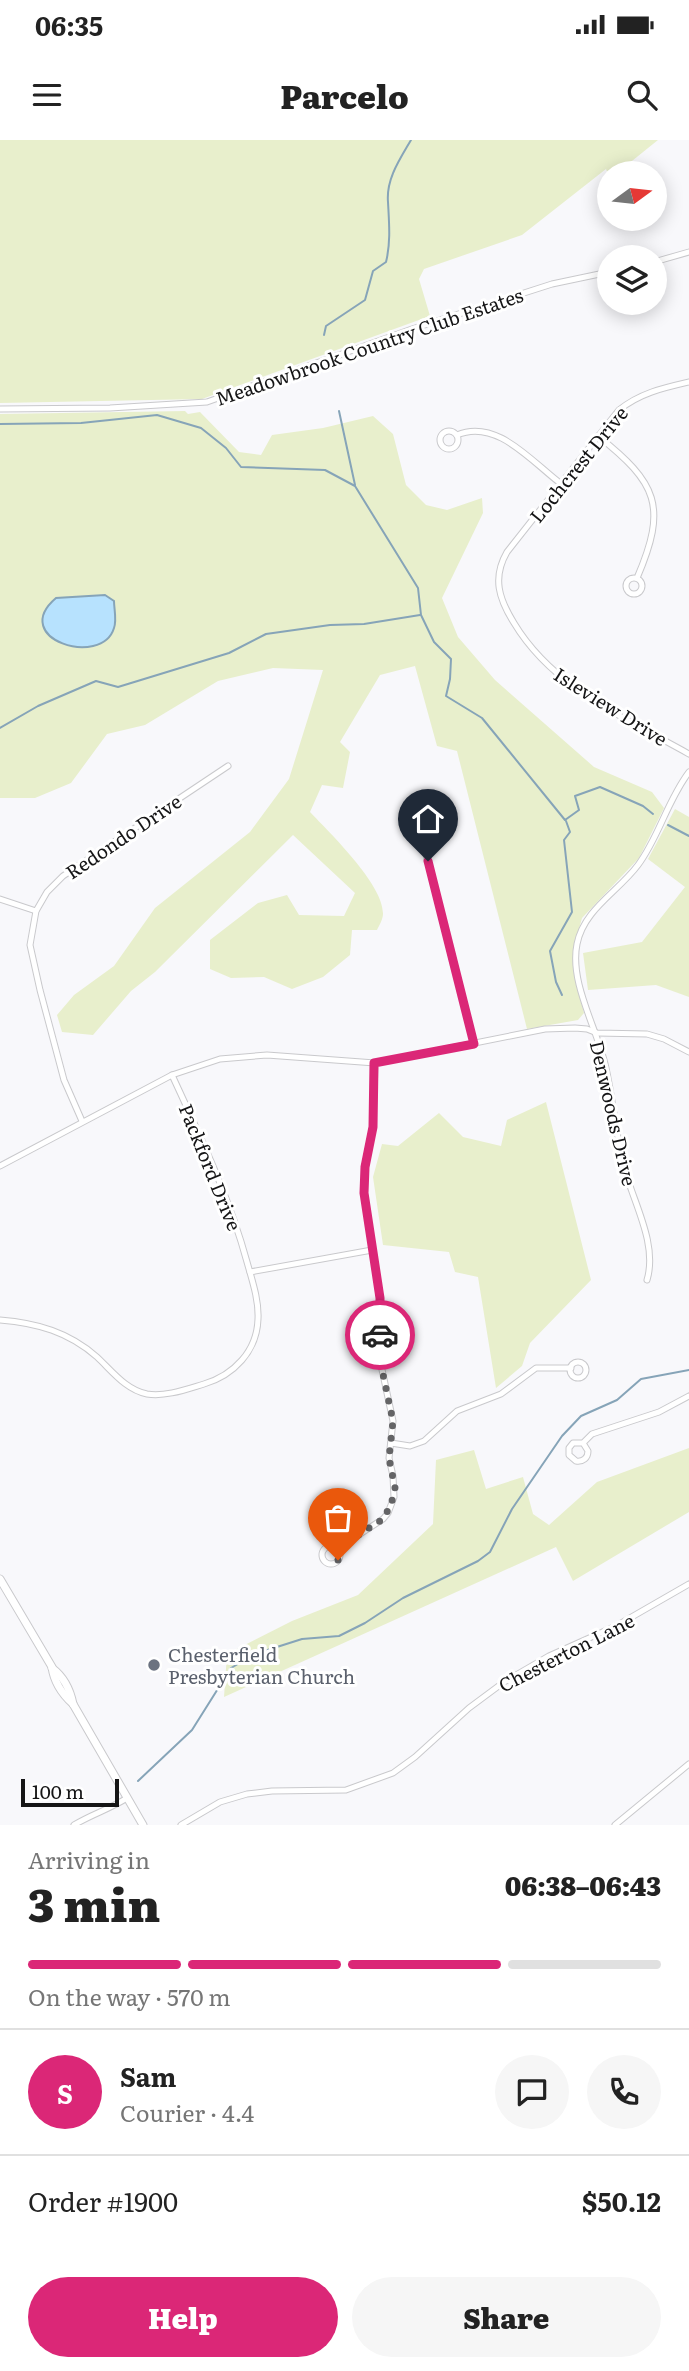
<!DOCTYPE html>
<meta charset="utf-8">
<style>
:root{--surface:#fff;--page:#f6f6f6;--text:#222;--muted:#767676;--line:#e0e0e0;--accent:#db2777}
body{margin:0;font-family:Literata,serif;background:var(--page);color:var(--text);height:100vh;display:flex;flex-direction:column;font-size:26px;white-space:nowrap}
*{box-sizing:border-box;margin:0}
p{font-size:23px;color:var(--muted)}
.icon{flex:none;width:38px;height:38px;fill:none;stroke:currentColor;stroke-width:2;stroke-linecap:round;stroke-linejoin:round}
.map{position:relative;height:1685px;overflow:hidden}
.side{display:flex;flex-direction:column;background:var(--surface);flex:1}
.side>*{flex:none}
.needle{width:46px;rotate:75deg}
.buttons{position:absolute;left:597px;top:21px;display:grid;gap:14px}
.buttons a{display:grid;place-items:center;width:70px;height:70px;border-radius:50%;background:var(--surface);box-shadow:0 4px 18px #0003;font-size:35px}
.scale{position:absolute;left:21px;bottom:18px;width:98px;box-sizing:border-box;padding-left:7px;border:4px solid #151516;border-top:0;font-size:19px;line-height:24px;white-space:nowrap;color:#151516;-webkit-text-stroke:5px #fff;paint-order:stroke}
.pin{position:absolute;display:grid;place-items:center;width:60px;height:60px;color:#fff;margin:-72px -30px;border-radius:50% 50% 50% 0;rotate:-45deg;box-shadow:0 0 7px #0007}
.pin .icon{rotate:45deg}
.courier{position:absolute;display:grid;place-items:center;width:70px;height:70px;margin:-35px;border:5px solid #db2777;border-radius:50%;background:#fff;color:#222;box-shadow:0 2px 9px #0007}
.overview em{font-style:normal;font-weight:800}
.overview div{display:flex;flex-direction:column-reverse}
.overview{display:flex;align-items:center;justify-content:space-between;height:119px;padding:0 28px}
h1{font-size:46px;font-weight:800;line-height:52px}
.bar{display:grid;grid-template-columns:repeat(4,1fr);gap:10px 7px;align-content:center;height:84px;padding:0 28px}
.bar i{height:9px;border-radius:5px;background:var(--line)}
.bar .active{background:var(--accent)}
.bar p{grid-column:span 4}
.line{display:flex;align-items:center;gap:18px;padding:0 28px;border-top:2px solid var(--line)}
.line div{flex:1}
.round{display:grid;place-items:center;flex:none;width:74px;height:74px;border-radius:37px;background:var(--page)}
.cta{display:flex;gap:14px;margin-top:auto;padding:14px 28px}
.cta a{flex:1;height:80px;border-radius:42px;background:var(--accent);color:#fff;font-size:28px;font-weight:800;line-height:80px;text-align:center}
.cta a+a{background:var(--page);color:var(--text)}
.status{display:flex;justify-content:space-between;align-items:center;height:49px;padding:0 35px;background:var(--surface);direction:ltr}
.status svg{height:19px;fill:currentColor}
header{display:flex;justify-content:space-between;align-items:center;height:91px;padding:0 28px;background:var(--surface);font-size:32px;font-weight:800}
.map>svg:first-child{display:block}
</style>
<div class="status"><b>06:35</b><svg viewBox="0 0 49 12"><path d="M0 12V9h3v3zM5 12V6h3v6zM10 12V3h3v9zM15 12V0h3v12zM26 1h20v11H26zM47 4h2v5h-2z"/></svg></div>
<header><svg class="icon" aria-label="menu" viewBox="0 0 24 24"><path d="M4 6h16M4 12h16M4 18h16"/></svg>Parcelo<svg class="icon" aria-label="search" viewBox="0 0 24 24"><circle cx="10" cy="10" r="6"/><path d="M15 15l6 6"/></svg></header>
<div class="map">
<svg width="689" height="1685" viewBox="0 0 689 1685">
<rect width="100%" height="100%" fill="#f8f8fb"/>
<g fill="#e8efcc">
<polygon points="0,0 658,0 617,33 609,33 609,36 606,29 522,95 424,129 419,139 430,176 202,259 0,263"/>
<path d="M185,271l3,3 12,-2 39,40 22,3 11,-20 51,-7 50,-12 20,18 13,51 20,20 21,5 35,-12 1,15 -41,85 16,39 37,43 99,87 58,25 12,16 -25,50 -57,60 -9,33 1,23 10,39 -6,7 -51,9 -70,-278 -20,-5 -22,-80 -35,9 -40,67 10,10 -7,36 -21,-3 -12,27c20,21 74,73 73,102 0,5 -4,12 -6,16h-25l-2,25 -27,22 -31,12 -28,-12 -33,1 -21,-9v-29l48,-37 29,-8 12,20 45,1 11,-23 -62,-58 -138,137 -24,19 -38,44 -31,-3 -5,-17 17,-20 40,-29 41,-58 95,-76 39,-53 34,-109 -50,-2 -55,13 -73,44 -38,9 -36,49 -36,15h-35v-384z"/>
<polygon points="675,669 689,677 689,857 656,845 588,850 583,813 642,802 685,747 648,719"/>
<polygon points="546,962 591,1140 530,1203 522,1226 496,1248 478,1137 455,1132 449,1112 383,1105 373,1037 382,1004 398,1006 439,973 463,997 501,1006 507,980"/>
<polygon points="689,1308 689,1372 573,1441 556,1407 224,1557 227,1514 292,1481 358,1455 433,1384 436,1320 474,1310 486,1349 523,1337 533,1374 549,1385 597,1342"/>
</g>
<path fill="#b7e2fe" stroke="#86a4b8" stroke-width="2" d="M105,455l9,6c0,8 3,19 0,27 -12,40 -106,11 -58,-30z"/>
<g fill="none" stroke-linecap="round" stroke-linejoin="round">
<g stroke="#86a4b8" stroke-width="2">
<path d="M324,195l2,-9 39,-26 8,-29 13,-9c5,-20 3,-40 2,-60 -2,-23 12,-43 23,-62"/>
<polyline points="339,271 355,345"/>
<polyline points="0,284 81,283 157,275 201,288 226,308 241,327 325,330 355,346 418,448 421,475 434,502 451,519 450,539 446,556 482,578 565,680 579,670 575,656 600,647 643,666 653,674"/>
<polyline points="0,588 38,566 96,541 118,547 229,513 266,494 330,485 364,484 420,475"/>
<polyline points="668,685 689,696"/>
<polyline points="562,855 556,842 550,811 572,772 564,700 570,692 566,681"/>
<polyline points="138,1641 192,1590 231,1528 255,1514 302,1499 339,1496 365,1483 403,1458 478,1421 490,1412 512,1369 562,1296 581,1276 617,1260 641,1239 689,1230"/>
</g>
<g stroke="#c9c9cc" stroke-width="7">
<g id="street">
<polyline points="654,122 689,112"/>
<path d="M689,242c-26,6 -49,11 -70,28l-112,142c-15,26 -8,47 7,71 39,65 111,95 175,131"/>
<polyline points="0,269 110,268 207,262 412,189 552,144 609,132"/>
<circle cx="449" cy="300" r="9"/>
<path d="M457,295c39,-17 74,26 103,48"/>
<path d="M598,296c59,47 70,70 39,142"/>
<circle cx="634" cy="446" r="8"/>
<polyline points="414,678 421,695 474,904"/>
<polyline points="0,759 36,771"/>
<polyline points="82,981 64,940 40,850 30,805 36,771 47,752 63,736 228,626"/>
<polyline points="0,1026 172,935 220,919 267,915 375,923 545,889 575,888 587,889 597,893 647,894 664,899 689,912"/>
<polyline points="250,1132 372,1110"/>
<path d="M647,1140c10,-33 -10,-71 -20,-103 -11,-36 -13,-73 -21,-109 -8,-38 -37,-85 -29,-124 7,-35 41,-52 61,-79 21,-28 29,-64 51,-93"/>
<path d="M0,1180c37,3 69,12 97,37 15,14 29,33 50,37 19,3 40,-5 57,-10 30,-9 53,-33 54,-65 1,-19 -6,-39 -11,-57 -18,-66 -47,-126 -75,-187"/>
<circle cx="578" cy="1230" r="8"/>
<polyline points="391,1303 410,1306 424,1301 457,1271 501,1254 536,1228 571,1228"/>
<path d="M583,1303l5,8c0,7 -5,11 -12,10l-7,-6v-7l4,-5h10l9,-9 67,-22 30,-16"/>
<circle cx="331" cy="1415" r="9"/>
<polyline points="337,1409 383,1379 388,1373 394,1357 393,1336 389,1318 393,1281 381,1225 380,1158 364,1053 365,1027 373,987 375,923"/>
<path d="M74,1685c18,-11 36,-16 53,-27"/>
<polyline points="181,1685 220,1662 247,1654 272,1651 346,1650 393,1633 415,1617 469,1568 504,1542 549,1516 616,1486 689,1444"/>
<polyline points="615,1685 689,1624"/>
</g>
</g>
<g stroke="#c9c9cc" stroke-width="9">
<g id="secondary">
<path d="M0,1439l52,88c2,15 10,27 21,37l70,121"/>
<path d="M52,1528c12,9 18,21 21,36"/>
</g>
</g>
<use href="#street" stroke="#fff" stroke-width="5"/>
<use href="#secondary" stroke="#fff" stroke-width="7"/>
</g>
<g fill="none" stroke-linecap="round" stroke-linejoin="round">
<polyline stroke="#646466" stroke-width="7" stroke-dasharray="0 12.6" points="338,1420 340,1414 337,1409 383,1379 391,1365 395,1348 389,1318 393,1281 381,1225 380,1195"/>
<polyline stroke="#db2777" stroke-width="9" points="380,1195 380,1158 364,1053 365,1027 373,987 374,923 474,904 428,721"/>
</g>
<circle fill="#6b7280" stroke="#fff" stroke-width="2.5" cx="154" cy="1525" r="7"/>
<g text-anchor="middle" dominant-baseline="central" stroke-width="6" stroke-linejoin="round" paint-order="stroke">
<g font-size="19" fill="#151516" stroke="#fff">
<text transform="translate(369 206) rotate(-19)">Meadowbrook Country Club Estates</text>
<text transform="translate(578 324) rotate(-51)">Lochcrest Drive</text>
<text transform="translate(611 566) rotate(32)">Isleview Drive</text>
<text transform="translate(123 696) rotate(-34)">Redondo Drive</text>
<text transform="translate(614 973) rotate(77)">Denwoods Drive</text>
<text transform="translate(211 1027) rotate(68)">Packford Drive</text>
<text transform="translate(566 1512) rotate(-27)">Chesterton Lane</text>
</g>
<g font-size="19" fill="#5b616d" stroke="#fff" text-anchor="start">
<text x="168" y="1514">Chesterfield<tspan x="168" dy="22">Presbyterian Church</tspan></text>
</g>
</g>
</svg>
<div class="buttons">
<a><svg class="needle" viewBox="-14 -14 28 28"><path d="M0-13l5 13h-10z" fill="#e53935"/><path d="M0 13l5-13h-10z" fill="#767676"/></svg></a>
<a><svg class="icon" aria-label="layers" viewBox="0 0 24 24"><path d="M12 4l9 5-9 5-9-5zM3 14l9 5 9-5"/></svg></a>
</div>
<div class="scale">100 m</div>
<div class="pin" style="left:338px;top:1420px;background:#ea580c"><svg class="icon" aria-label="bag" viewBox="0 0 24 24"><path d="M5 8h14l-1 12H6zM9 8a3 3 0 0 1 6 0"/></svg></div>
<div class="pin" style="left:428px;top:721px;background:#1f2937"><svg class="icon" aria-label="home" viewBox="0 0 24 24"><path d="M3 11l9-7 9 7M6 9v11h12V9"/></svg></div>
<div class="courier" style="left:380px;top:1195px"><svg class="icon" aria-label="car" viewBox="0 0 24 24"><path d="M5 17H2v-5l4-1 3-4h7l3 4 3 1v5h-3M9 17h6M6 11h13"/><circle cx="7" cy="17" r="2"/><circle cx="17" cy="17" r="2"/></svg></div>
</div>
<section class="side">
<div class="overview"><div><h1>3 min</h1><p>Arriving in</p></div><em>06:38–06:43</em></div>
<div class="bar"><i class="active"></i><i class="active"></i><i class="active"></i><i></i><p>On the way · 570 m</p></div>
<div class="line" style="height:126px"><b class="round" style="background:var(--accent);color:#fff">S</b><div><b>Sam</b><p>Courier · 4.4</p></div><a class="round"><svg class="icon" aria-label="chat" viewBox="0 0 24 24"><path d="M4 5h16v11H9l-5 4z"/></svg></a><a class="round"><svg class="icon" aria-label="phone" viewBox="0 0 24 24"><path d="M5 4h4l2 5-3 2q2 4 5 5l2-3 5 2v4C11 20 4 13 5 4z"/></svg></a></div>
<div class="line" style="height:91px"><div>Order #1900</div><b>$50.12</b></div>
<div class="cta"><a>Help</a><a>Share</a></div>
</section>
